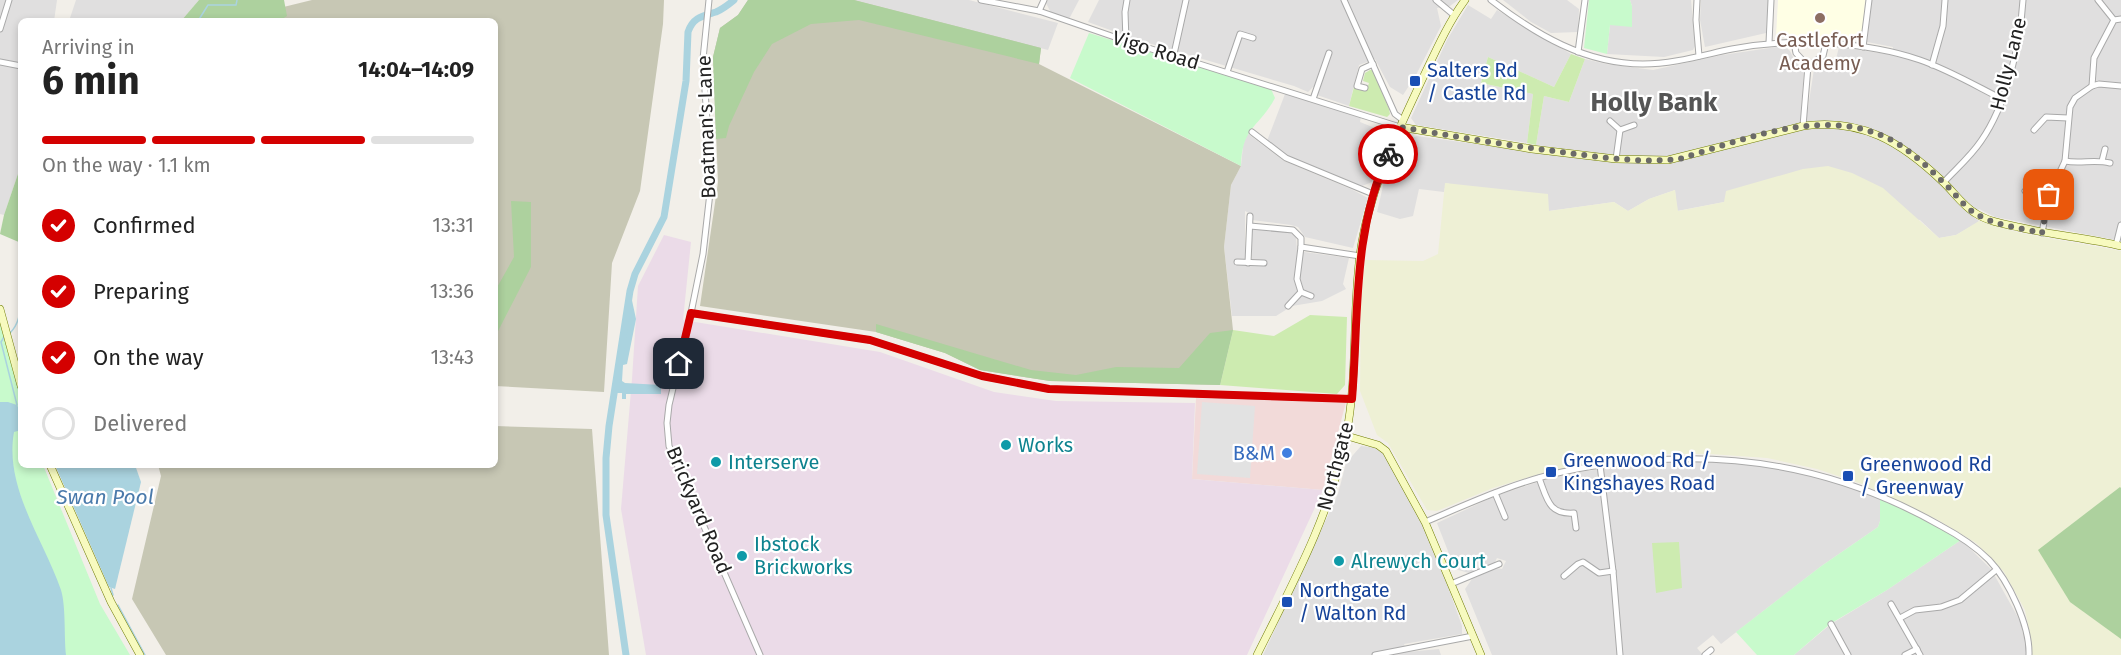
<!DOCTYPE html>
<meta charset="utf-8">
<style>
:root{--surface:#fff;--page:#f6f6f6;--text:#222;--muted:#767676;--line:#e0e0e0;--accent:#d40000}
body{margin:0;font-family:"Fira Sans",sans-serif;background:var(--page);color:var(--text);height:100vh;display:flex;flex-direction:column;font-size:22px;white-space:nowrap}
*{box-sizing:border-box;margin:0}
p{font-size:20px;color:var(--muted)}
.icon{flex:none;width:33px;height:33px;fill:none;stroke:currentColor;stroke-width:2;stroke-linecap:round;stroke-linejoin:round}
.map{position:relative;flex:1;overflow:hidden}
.sheet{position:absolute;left:18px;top:18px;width:480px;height:450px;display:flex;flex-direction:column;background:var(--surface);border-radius:9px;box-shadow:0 3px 9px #0003}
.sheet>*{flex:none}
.pin{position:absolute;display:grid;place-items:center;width:51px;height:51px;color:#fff;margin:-26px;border-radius:12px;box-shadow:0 3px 9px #0006}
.courier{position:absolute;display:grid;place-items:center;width:60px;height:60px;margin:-30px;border:4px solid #d40000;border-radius:50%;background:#fff;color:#222;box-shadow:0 2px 8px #0007}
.summary em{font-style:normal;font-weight:700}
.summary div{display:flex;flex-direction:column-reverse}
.summary{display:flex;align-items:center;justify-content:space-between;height:102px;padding:0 24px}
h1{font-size:39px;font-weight:700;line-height:45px}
.bar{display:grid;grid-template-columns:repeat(4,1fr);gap:9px 6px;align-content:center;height:72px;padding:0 24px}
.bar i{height:8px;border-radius:4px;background:var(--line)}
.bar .on{background:var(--accent)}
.bar p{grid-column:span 4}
ol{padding:0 24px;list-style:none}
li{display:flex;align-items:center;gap:18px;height:66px}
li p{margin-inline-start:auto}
li .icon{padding:6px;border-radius:50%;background:var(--accent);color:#fff;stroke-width:4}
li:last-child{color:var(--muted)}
li i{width:33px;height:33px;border:3px solid var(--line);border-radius:50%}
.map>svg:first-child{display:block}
</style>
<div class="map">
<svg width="2121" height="655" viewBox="0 0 2121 655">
<rect width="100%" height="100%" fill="#f2efe9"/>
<g fill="#e0dfdf">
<polygon points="0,0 57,0 54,21 21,21 21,165 4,215 0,214"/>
<polygon points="76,0 199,0 181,21 69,21"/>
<polygon points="854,0 969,0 1058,23 1048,50"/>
<polygon points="1048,0 1079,0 1069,19 1051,13 1046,3"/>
<polygon points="1099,0 1458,0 1450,6 1437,8 1441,26 1416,75 1403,95 1390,87 1375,59 1359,65 1349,106 1317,95 1318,90 1313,87 1308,92 1294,86 1135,39 1088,22"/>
<polygon points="1503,0 1567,0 1579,9 1578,32 1551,33 1531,22"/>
<polygon points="1630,0 1691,0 1695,46 1693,50 1664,57 1607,54 1610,25 1632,6"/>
<polygon points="1701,0 1768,0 1766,33 1705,47 1700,20"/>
<polygon points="1872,0 2121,0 2121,241 1995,217 1979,209 1972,216 1979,221 1977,223 1956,235 1939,238 1920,220 1724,202 1677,211 1675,190 1649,199 1628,211 1614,202 1549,211 1446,183 1444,192 1419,189 1413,216 1400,219 1377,212 1386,173 1407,140 1417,136 1592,160 1592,152 1536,145 1544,96 1569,102 1585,59 1606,64 1653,70 1722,55 1784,46 1790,51 1795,61 1804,72 1801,109 1808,108 1814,69 1833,71 1839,47 1893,55 1893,47 1867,42"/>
<polygon points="1468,5 1491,19 1497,10 1571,54 1554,87 1488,57 1481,83 1533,94 1527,143 1416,125 1411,118 1447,40"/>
<polygon points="1285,94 1361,117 1360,122 1390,134 1372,182 1362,186 1290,158 1267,141"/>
<polygon points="1247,133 1284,161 1351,189 1368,198 1353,248 1305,237 1298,227 1291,225 1252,220 1251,214 1245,211 1245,260 1234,260 1234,264 1266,265 1266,261 1252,259 1252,229 1279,230 1293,233 1296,237 1297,251 1349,258 1343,284 1346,289 1322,301 1292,306 1276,316 1232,316 1224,247 1231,185 1241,166 1243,146"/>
<polygon points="1361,446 1378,448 1386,455 1425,529 1443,573 1462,626 1462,634 1404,644 1407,652 1439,649 1441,655 1263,655 1338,494 1346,463"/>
<polygon points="1665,461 1710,461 1779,467 1852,487 1880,498 1880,521 1878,527 1820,567 1721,644 1713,635 1697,648 1703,655 1492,655 1465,589 1472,579 1496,568 1502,569 1506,561 1497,558 1494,564 1469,573 1455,569 1437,523 1495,496 1563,474"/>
<polygon points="1961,540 1991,569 2020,621 2026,647 2026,655 1794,655 1831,624 1887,590"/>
</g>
<polygon fill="#f2dad9" points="1196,398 1346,402 1323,490 1192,479"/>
<polygon fill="#ebdbe8" points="664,235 691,242 683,320 880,352 994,392 1056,401 1195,403 1192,479 1323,490 1247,655 646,655 621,509 632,379 638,286"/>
<polygon fill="#ffffe5" points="1778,0 1865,0 1862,40 1776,37"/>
<g fill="#c7c7b4">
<polygon points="312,0 664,0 663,24 640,191 612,263 604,392 495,386 495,21 226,21"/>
<polygon points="748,0 854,0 1041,48 1039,64 1241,166 1231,185 1224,247 1233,330 1220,385 1050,381 980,370 945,353 876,332 700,306 718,182 713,57 720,28 738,15"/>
<polygon points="495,426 592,429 609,655 166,655 132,599 161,476 158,465 495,465"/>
</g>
<polygon fill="#eef0d5" points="1828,166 1852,173 1883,188 1939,238 1956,235 1979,221 2020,233 2121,251 2121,655 2032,655 2032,644 2025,610 2004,572 1976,543 1938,520 1862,484 1817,469 1767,458 1710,454 1665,454 1605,460 1549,471 1493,488 1437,511 1427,510 1388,443 1377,435 1360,391 1361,308 1365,260 1423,261 1438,254 1445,183 1548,194 1549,211 1614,202 1628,211 1649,199 1675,190 1678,211 1724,202 1726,191 1803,169"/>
<g fill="#cdebb0">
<polygon points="1571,54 1585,59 1569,102 1544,96 1536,145 1527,143 1533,94 1481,83 1488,57 1554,87"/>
<polygon points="1370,70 1373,70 1389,109 1390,114 1387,117 1349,106 1354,87 1366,91 1369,83 1363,81 1365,73"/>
<polygon points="1310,315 1347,317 1345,385 1337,394 1220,385 1233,330 1274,336"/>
<polygon points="1679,542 1682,588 1656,593 1652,543"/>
</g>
<g fill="#add19e">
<polygon points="199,0 284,0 287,16 279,21 181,21"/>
<polygon points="748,0 854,0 1041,48 1039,64 859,20 811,24 772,44 754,72 729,126 726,138 716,139 713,57 720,28 738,15"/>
<polygon points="21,165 21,243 0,234 4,215"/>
<polygon points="511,201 531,202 531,267 495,337 495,291 514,257"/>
<polygon points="876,324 1031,370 1076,375 1116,367 1179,368 1210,333 1233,330 1220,385 1050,381 980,370 945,353 876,332"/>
<polygon points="2120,487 2121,488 2121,639 2070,602 2038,550"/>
</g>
<g fill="#c8facc">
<polygon points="1589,0 1630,0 1632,6 1632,27 1610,25 1607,54 1584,48"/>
<path d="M1089,33l182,56 4,9c-16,30 -33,28 -34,68l-171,-88z"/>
<polygon points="0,324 21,398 21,465 43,465 100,604 130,655 0,655"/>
<polygon points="1880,498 1927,520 1961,540 1887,590 1830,624 1794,655 1757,655 1736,632 1820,567 1878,527 1880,521"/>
</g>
<polygon fill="#e2e2e2" points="1202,402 1255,406 1250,478 1197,474"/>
<g fill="#aad3df">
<polygon points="630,291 636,319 627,364 623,365 622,381 625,383 661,385 661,394 626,394 626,399 622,399 622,393 614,393"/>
<path d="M0,402h8l9,3 4,9v16l-7,2c-10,56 30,108 47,158 5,16 3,47 5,65h-66z"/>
<polygon points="55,465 135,465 141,482 115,589 109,587"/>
</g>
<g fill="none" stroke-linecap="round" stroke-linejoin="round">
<g stroke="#aad3df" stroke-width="1.5">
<polyline points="198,21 208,5 236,5 237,0"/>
<path d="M10,333c9,-9 10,-20 11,-32"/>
<polyline points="4,337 1,342 17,405"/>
<polyline points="111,588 113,595"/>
<polyline points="118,605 145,655"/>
</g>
<path stroke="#aad3df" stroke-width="7" d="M626,655l-20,-140v-57l3,-32 21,-135 5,-17 29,-57 22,-136 2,-49c5,-15 15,-16 28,-20 7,-3 12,-7 18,-12"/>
<g stroke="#a9a9a9" stroke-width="7">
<g id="street">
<polyline points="709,0 703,59 711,184 703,254 691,313 669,405 667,423 669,446 760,655"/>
<polyline points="981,0 1039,11 1126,41 1400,127"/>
<polyline points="1344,0 1395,114 1403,120"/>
<polyline points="1436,0 1454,15"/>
<path d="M1491,0c44,34 94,64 152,64 30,0 60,-9 89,-15 31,-6 63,-8 95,-6 31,2 64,7 93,17 29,10 56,26 82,39"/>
<polyline points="1697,0 1696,20 1699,56"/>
<polyline points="2098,0 2114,20"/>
<polyline points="1039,11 1044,0"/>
<polyline points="0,29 9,0"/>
<polyline points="1126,41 1125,12 1127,0"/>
<polyline points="1769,43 1771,0"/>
<polyline points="1794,43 1796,53 1808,66"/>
<polyline points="1863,47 1869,0"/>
<polyline points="1578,52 1585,0"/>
<polyline points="1174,54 1186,0"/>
<polyline points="0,62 21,66"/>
<polyline points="1932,65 1943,26 1945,0"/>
<polyline points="1808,66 1823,56 1826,43"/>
<polyline points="1227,72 1240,34 1253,38"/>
<polyline points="2092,86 2094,58 2114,20 2121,19"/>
<polyline points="1365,88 1357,86 1362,69 1373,64"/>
<polyline points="1313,99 1329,53"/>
<polyline points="1610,121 1620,130 1634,125"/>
<polyline points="1803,126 1808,66"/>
<polyline points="2034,130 2046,117 2068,118"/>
<polyline points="1252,132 1286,158 1373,194"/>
<polyline points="1616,159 1620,130"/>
<path d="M2065,161c15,3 30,-2 45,2"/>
<polyline points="2102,161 2105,149"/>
<path d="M1944,182c12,-13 27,-26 37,-41 26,-37 39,-96 42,-141"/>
<polyline points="2030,187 2049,195"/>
<polyline points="2025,191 2030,187 2029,181"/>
<polyline points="1250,226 1293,230 1301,238 1301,247 1360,256"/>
<polyline points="2042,233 2049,195 2065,161 2070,107 2075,98 2092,86 2099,84 2121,86"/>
<polyline points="2116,245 2121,225"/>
<polyline points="1237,262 1264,263"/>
<polyline points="1248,263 1250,216"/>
<polyline points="1301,292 1311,296"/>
<polyline points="1288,306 1301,292 1297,279 1301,247"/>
<polyline points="691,313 870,340 982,376 1049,389 1351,399"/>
<polyline points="1600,465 1613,571 1620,655"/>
<path d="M1539,478c8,20 9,37 35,35l2,15"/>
<polyline points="1495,493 1505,517"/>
<path d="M1425,522c45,-19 90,-40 137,-50 22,-5 45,-8 68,-10 111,-12 213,8 311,64 17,9 34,20 48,34 20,21 41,66 40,95"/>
<polyline points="1564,576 1578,564 1583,562 1599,573 1613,571"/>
<polyline points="1451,584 1499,564"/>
<polyline points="1891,604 1920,655"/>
<polyline points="1900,618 1915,610 1941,607 1960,600 1996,570"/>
<polyline points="1831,624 1848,655"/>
<polyline points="1375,655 1473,636"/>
<polyline points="1705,655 1711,650"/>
<polyline points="1905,655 1917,649"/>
</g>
</g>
<g stroke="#707d05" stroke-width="8">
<g id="secondary">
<path d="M1400,127l132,22 84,10 52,1 135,-34c59,-8 98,16 139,55 11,10 20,24 33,32 12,8 28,11 43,14 34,8 69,11 103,19"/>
<polyline points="0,309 21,386"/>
<polyline points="1347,436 1378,445 1386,451 1425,522 1481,655"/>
<polyline points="50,465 111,602 140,655"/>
<path d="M1257,655c35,-70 74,-141 89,-219 12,-60 6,-121 14,-181 8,-61 34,-116 60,-171 14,-29 26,-58 45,-84"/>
</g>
</g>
<use href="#street" stroke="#fff" stroke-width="5"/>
<use href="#secondary" stroke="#f7fabf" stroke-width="7"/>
</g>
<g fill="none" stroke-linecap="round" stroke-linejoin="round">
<path stroke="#6b6a68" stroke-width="6" stroke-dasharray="0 10.8" d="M1388,154l12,-27c56,10 113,19 169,26 36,5 74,10 110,6 71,-21 155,-58 224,-12 14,10 28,23 41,36 10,9 18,21 29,29 19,13 47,16 69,21l7,-38"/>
<path stroke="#d40000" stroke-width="8" d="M679,364l12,-51 179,27 112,36 67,13 303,10c7,-86 0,-164 36,-245"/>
</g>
<circle fill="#8d6e63" stroke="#fff" stroke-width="2" cx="1820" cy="18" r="6"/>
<g fill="#1a4fb4" stroke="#fff" stroke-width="2">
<rect x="1409" y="75" width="12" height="12" rx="3"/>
<rect x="1545" y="466" width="12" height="12" rx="3"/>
<rect x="1842" y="470" width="12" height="12" rx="3"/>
<rect x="1281" y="596" width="12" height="12" rx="3"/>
</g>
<g fill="#0f9aa8" stroke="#fff" stroke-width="2">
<circle cx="1006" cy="445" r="6"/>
<circle cx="716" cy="462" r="6"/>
<circle cx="742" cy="556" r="6"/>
<circle cx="1339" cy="561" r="6"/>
</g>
<circle fill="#3f7fe0" stroke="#fff" stroke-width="2" cx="1287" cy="453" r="6"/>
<g text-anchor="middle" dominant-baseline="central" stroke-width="4.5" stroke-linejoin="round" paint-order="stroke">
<g font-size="20" fill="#785e54" stroke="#fff">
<text x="1820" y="40">Castlefort<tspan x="1820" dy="23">Academy</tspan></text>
</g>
<g font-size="20" fill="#222" stroke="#fff">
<text transform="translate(1156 50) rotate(17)">Vigo Road</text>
<text transform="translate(2008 64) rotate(-76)">Holly Lane</text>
<text transform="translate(706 127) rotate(-92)">Boatman's Lane</text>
<text transform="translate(1335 466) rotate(-75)">Northgate</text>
<text transform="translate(699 510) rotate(67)">Brickyard Road</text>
</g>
<g font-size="20" fill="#164399" stroke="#fff" text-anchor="start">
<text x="1427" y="70">Salters Rd<tspan x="1427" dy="23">/ Castle Rd</tspan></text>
<text x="1563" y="460">Greenwood Rd /<tspan x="1563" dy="23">Kingshayes Road</tspan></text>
<text x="1860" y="464">Greenwood Rd<tspan x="1860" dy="23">/ Greenway</tspan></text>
<text x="1299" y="590">Northgate<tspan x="1299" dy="23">/ Walton Rd</tspan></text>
</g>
<g font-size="20" fill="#0d838f" stroke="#fff" text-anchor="start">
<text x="1018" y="445">Works</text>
<text x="728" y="462">Interserve</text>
<text x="754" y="544">Ibstock<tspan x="754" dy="23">Brickworks</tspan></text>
<text x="1351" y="561">Alrewych Court</text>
</g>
<g font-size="20" fill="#366cbe" stroke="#fff" text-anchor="end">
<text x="1275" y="453">B&amp;M</text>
</g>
<g font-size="21" font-style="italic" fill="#4a7aab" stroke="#fff">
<text x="105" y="497">Swan Pool</text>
</g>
<g font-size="26" font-weight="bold" fill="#555" stroke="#fff">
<text x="1654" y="102">Holly Bank</text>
</g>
</g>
</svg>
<div class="pin" style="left:2049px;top:195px;background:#ea580c"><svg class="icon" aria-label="bag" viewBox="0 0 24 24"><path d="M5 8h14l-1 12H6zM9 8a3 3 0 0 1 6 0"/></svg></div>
<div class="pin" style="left:679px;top:364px;background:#1f2937"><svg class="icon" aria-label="home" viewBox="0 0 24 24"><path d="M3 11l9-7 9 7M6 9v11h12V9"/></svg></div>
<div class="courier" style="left:1388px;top:154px"><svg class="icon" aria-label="bike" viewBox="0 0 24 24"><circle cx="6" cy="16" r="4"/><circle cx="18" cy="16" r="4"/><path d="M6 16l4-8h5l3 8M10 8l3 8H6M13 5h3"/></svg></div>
<section class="sheet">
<div class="summary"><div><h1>6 min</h1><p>Arriving in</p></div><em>14:04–14:09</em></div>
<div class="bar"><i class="on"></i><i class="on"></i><i class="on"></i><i></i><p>On the way · 1.1 km</p></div>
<ol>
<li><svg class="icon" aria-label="check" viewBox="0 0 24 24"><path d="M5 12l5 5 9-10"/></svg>Confirmed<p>13:31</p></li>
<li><svg class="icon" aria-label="check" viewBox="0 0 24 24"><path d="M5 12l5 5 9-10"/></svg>Preparing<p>13:36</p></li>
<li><svg class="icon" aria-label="check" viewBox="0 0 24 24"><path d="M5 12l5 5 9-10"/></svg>On the way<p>13:43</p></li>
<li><i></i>Delivered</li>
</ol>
</section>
</div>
